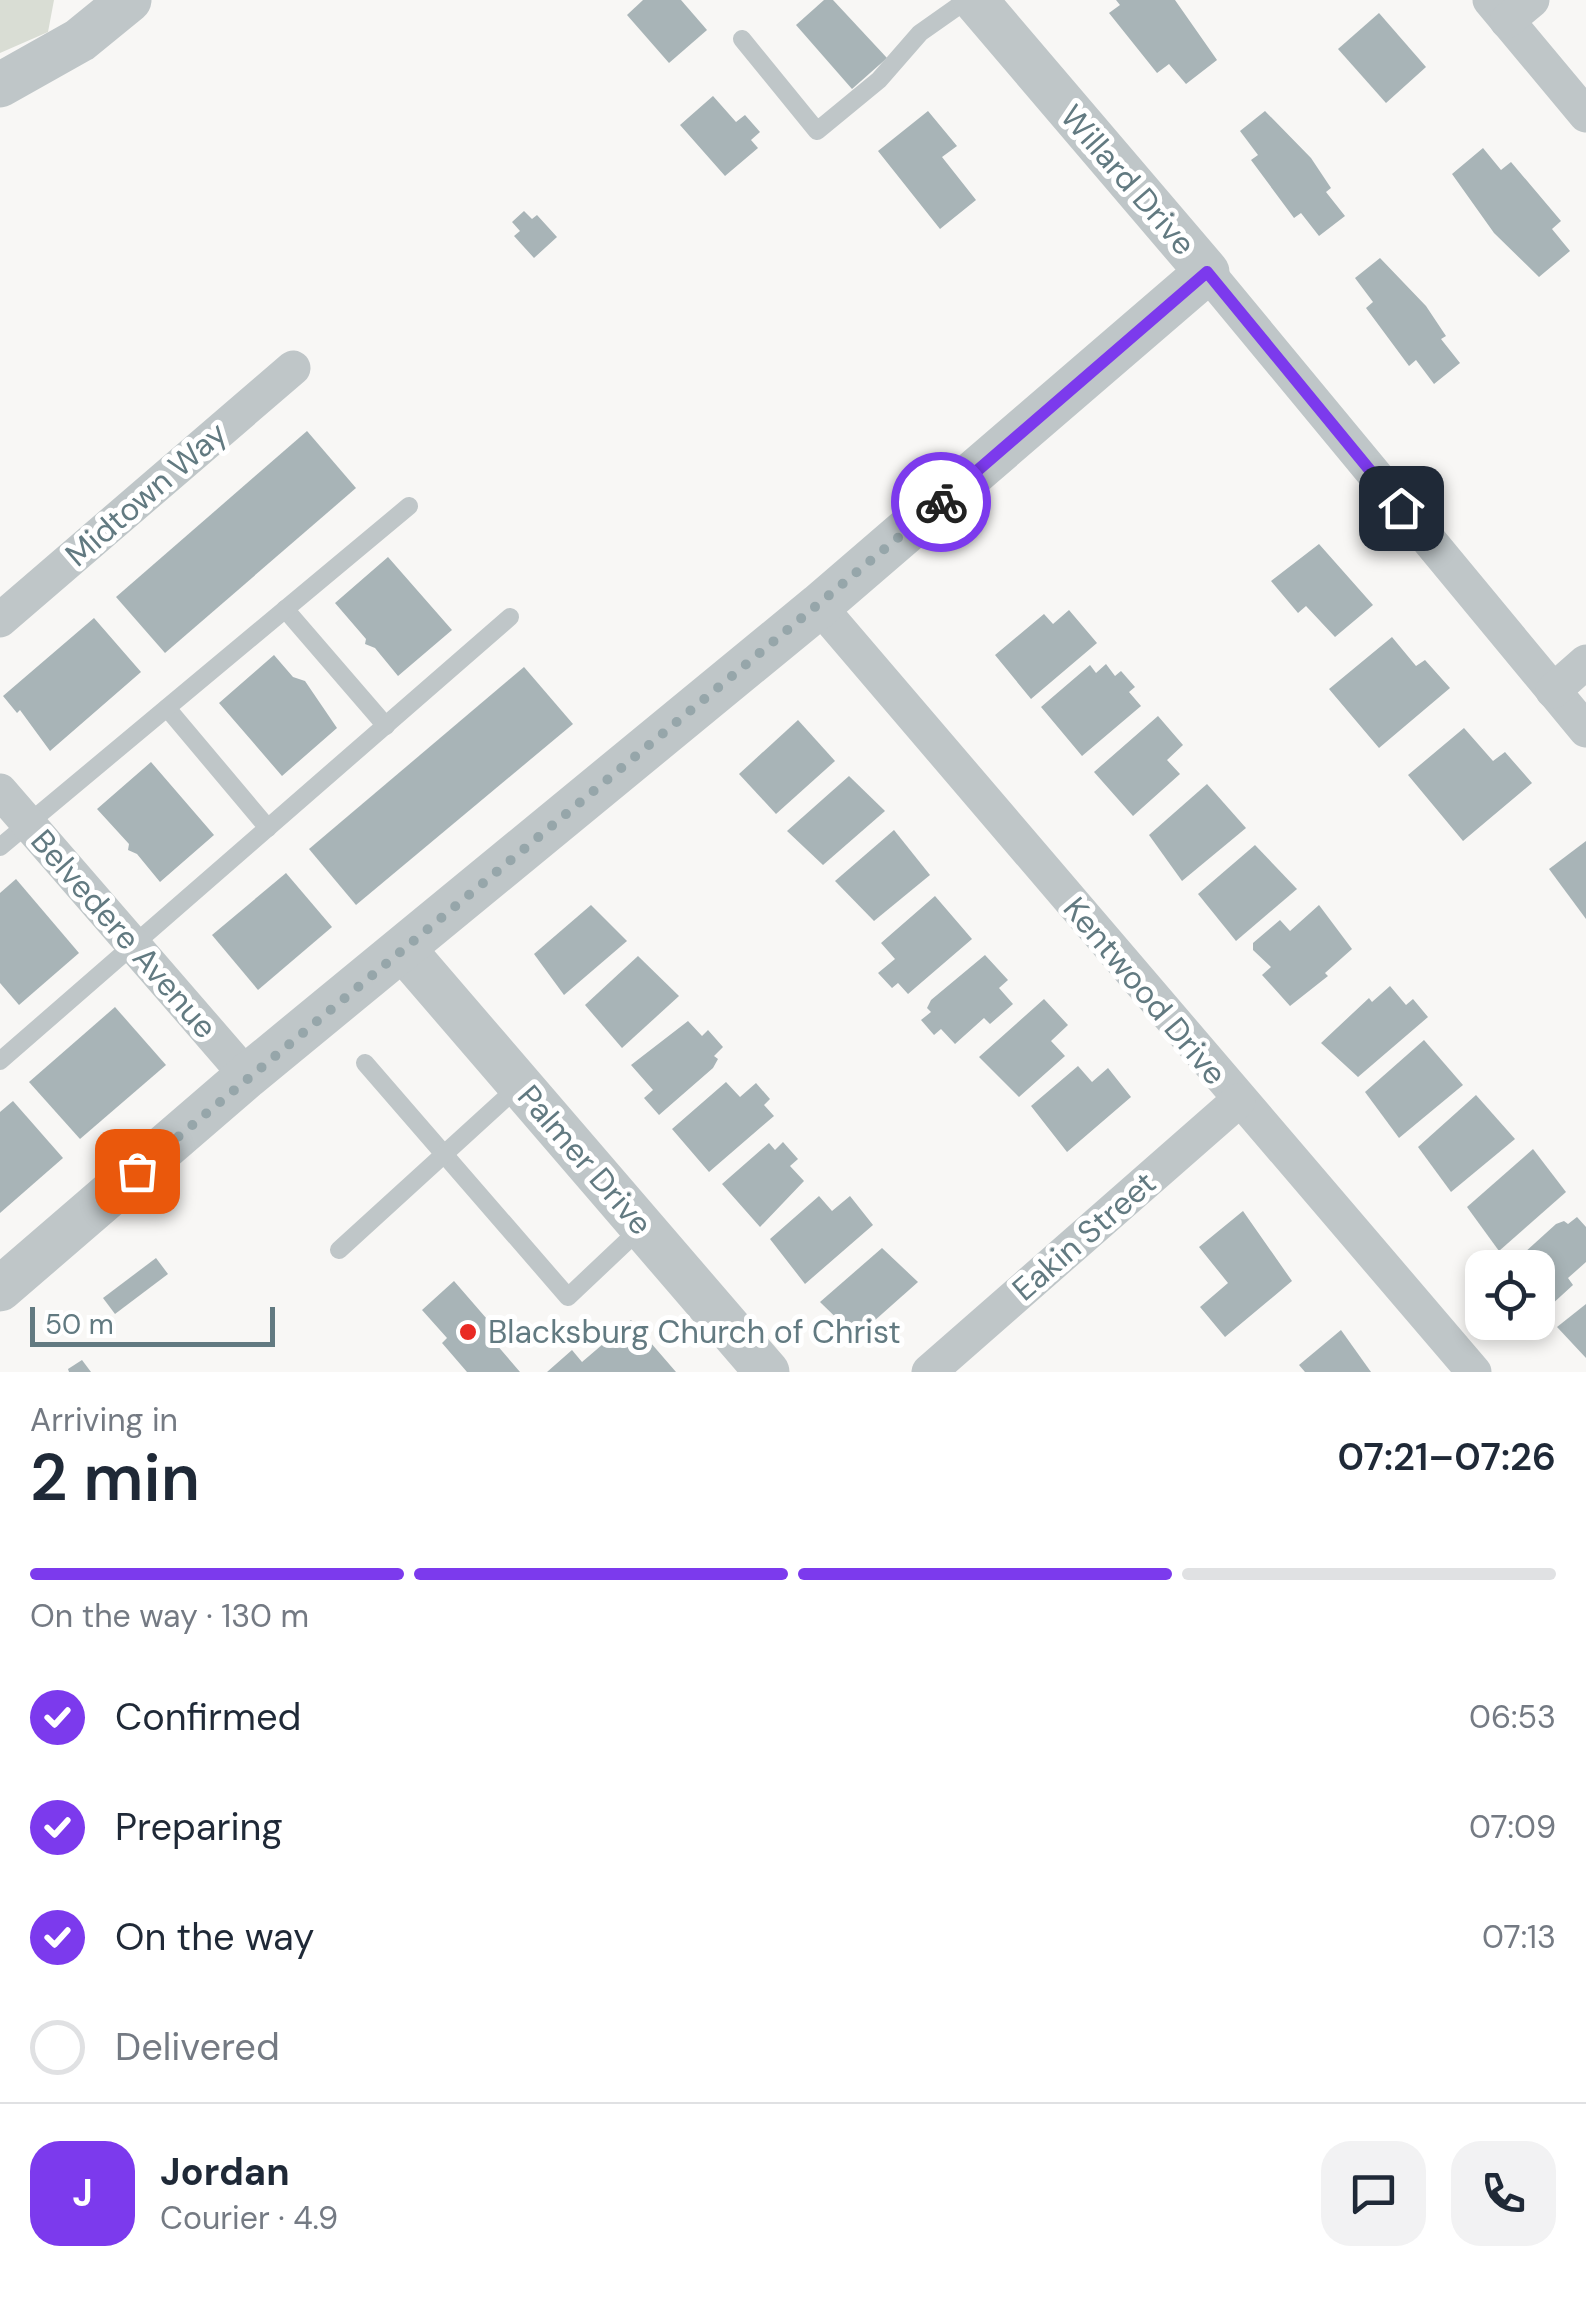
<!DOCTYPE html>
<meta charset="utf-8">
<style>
:root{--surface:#fff;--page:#f2f2f3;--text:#1f2937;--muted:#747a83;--line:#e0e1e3;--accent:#7c3aed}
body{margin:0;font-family:"DM Sans",sans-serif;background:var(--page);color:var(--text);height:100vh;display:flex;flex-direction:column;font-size:38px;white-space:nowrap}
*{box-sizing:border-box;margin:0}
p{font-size:32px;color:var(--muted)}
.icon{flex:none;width:55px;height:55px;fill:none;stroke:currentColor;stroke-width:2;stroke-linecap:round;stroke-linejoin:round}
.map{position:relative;height:1372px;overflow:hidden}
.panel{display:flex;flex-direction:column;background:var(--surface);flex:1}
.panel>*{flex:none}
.controls{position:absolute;left:1465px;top:1250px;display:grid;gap:20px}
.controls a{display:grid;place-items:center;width:90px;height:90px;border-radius:20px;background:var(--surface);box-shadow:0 5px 15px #0003;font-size:50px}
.scale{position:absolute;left:30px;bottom:25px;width:245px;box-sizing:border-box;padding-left:10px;border:5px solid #627a81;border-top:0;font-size:28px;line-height:35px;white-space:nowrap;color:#627a81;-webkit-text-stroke:8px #fff;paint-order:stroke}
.pin{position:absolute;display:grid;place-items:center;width:85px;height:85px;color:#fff;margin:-42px;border-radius:20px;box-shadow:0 5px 15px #0006}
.courier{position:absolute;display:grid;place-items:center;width:100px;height:100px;margin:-50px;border:8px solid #7c3aed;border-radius:50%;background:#fff;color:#222;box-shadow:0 2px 12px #0007}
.summary em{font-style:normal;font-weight:600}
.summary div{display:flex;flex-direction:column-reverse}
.summary{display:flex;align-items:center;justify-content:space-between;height:170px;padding:0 30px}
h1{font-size:65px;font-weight:600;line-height:75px}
.bar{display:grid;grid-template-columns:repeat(4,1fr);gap:15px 10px;align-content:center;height:120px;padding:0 30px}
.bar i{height:12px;border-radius:8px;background:var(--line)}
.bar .selected{background:var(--accent)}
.bar p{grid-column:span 4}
.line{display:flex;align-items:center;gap:25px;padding:0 30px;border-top:2px solid var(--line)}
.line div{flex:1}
.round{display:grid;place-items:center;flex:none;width:105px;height:105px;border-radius:30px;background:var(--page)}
ol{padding:0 30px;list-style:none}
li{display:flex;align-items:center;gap:30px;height:110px}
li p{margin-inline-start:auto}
li .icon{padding:10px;border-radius:50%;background:var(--accent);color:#fff;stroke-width:4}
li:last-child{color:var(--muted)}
li i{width:55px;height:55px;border:5px solid var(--line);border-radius:50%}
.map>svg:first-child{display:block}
</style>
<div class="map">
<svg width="1586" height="1372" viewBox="0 0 1586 1372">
<rect width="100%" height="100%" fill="#f8f7f5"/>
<polygon fill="#d9ddd4" points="0,0 54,0 48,32 0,53"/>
<g fill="#a8b4b7">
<polygon points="643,0 681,0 707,30 669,63 627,15"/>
<polygon points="824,0 833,0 887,58 852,89 796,25"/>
<polygon points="1116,0 1175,0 1217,60 1186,84 1169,64 1157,73 1109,13 1120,5"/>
<polygon points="1379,13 1426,67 1386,103 1338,49"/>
<polygon points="713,96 736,122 745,115 760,132 751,140 758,148 725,176 680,125"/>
<polygon points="928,111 957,146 942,157 976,200 940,229 878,151"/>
<polygon points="1265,111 1311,158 1331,188 1326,192 1345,216 1319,236 1301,213 1294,218 1251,160 1258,155 1240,131"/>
<polygon points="1483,148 1501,170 1511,162 1561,221 1552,229 1570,251 1539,277 1494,233 1452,174"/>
<polygon points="524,211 532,219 537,215 557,237 534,258 514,236 520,231 512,222"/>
<polygon points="1380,258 1426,306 1446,336 1441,339 1460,363 1434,384 1416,360 1409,366 1366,308 1373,302 1355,278"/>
<polygon points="307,431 356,488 165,653 116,597"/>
<polygon points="1319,544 1373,605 1335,637 1306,606 1298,613 1271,581"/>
<polygon points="388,557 452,630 398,676 375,648 365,644 366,639 335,603"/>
<polygon points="1069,610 1097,643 1031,699 995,655 1044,614 1053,624"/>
<polygon points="94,618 141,672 50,751 20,710 17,713 3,696"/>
<polygon points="1392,637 1416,666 1425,660 1450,688 1379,748 1329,689"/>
<polygon points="274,655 293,677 305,681 337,728 282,776 219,703"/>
<polygon points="1106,664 1115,676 1121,671 1135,687 1129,692 1141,706 1082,756 1041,707 1090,665 1096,673"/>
<polygon points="524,667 573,724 356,905 309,849"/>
<polygon points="1158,716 1183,745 1167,760 1180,774 1133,816 1094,772"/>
<polygon points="798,720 835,761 776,814 739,774"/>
<polygon points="1464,728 1493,761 1505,752 1532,783 1463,841 1408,775"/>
<polygon points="151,762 214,835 160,882 137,854 128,850 129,844 97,809"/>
<polygon points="849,776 885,811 823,865 787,831"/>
<polygon points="1207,784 1246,828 1182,881 1149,835"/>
<polygon points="894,830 930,875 874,921 835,881"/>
<polygon points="1586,841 1586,919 1549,869"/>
<polygon points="1255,845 1297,889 1236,941 1198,894"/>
<polygon points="286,873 332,927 258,990 212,935"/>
<polygon points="16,879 79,953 19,1005 0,983 0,893"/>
<polygon points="935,896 972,939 908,994 898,983 892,988 878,973 895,959 881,943"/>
<polygon points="591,905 627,941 564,995 534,954"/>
<polygon points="1319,905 1352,949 1325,973 1328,976 1290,1006 1262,975 1271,967 1253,950 1253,943 1280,920 1290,931"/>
<polygon points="985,955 1008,980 999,988 1013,1004 990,1024 984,1018 955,1044 941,1029 934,1035 921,1020 931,1012 927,1008 931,1000"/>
<polygon points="638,956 679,996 622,1048 585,1005"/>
<polygon points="1390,986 1406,1005 1413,999 1428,1017 1358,1077 1321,1043 1369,998 1372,1002"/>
<polygon points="1044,999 1068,1025 1051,1041 1065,1056 1019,1097 979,1057"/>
<polygon points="115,1007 166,1065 80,1139 29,1082"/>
<polygon points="688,1021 702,1036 708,1030 723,1047 714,1056 718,1059 713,1068 659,1115 644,1098 653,1090 631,1065"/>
<polygon points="1424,1040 1463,1085 1399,1138 1365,1092"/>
<polygon points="1078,1066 1092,1082 1108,1068 1131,1097 1067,1152 1031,1106"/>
<polygon points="726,1082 740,1097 756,1083 770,1099 764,1105 774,1116 709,1172 672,1129"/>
<polygon points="1476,1095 1515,1139 1451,1192 1418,1147"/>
<polygon points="13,1101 63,1158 0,1213 0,1112"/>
<polygon points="783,1142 798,1159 790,1166 804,1181 760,1227 722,1184 769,1143 775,1150"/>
<polygon points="1533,1149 1566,1192 1499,1251 1467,1207"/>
<polygon points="819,1196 832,1211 850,1196 873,1225 805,1284 770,1239"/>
<polygon points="1243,1211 1292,1281 1225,1337 1200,1307 1228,1283 1199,1247"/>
<polygon points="1577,1217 1586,1227 1586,1262 1568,1278 1573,1285 1550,1306 1538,1292 1538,1268 1511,1268 1512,1264 1556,1224 1564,1221 1568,1224"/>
<polygon points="882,1248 918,1282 856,1337 820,1302"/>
<polygon points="156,1258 168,1274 115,1314 103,1298"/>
<polygon points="454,1281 493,1326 496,1344 520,1372 467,1372 442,1343 447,1338 422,1310"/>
<polygon points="1586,1304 1586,1358 1557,1327"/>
<polygon points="631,1320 676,1372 547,1372 572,1350 582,1362"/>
<polygon points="1341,1330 1371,1372 1305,1372 1299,1365"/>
<polygon points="82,1360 91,1372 69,1372 68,1369"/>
</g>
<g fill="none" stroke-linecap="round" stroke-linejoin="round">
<g stroke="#bfc6c8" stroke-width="18">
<polyline points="742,39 817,131 879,80 920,33 967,0"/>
<polyline points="285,609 386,726"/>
<polyline points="167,708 268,828"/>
<polyline points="0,847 409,506"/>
<polyline points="0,1061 510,617"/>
<polyline points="365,1063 568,1297 641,1228"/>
<polyline points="339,1250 520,1085"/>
</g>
<g stroke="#bfc6c8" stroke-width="35">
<polyline points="1490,0 1586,115"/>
<polyline points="1507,21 1532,0"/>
<polyline points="1207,272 1586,730"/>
<polyline points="819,606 1474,1372"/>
<polyline points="0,620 293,368"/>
<polyline points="1553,691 1586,662"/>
<polyline points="0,791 247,1076"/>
<polyline points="929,1372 1238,1101"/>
</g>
<g stroke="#bfc6c8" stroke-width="45">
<polyline points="0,85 80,40 129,0"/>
<polyline points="403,949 767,1372"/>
<polyline points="0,1289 247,1076 819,606 1207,272 975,0"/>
</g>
</g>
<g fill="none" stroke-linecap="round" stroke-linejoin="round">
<polyline stroke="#96a6aa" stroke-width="10" stroke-dasharray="0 18" points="137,1171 941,502"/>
<polyline stroke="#7c3aed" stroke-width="12" points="941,502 1207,272 1401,508"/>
</g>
<circle fill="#e92a24" stroke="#fff" stroke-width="4" cx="468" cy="1332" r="10"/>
<g text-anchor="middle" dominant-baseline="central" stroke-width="10" stroke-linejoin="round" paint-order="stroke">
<g font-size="32" fill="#627a81" stroke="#fff">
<text transform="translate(1128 180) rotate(49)">Willard Drive</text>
<text transform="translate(146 494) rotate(-41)">Midtown Way</text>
<text transform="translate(124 934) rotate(49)">Belvedere Avenue</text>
<text transform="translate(1145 991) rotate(50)">Kentwood Drive</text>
<text transform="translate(585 1160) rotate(49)">Palmer Drive</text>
<text transform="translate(1084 1236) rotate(-41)">Eakin Street</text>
</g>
<g font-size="32" fill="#627a81" stroke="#fff" text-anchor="start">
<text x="488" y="1332">Blacksburg Church of Christ</text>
</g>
</g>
</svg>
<div class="controls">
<a><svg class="icon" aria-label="locate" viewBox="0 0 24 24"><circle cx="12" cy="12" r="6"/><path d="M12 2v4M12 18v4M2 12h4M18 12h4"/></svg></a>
</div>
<div class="scale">50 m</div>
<div class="pin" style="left:137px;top:1171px;background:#ea580c"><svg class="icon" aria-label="bag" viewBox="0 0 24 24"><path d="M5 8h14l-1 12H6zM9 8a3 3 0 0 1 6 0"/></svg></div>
<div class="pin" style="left:1401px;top:508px;background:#1f2937"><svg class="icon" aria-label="home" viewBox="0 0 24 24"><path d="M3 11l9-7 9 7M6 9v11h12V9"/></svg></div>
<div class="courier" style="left:941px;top:502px"><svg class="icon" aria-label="bike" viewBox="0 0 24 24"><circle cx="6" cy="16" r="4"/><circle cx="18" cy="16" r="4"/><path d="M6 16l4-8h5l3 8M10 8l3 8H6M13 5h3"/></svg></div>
</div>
<section class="panel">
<div class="summary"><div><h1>2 min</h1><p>Arriving in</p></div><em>07:21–07:26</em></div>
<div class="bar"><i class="selected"></i><i class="selected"></i><i class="selected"></i><i></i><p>On the way · 130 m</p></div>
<ol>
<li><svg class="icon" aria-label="check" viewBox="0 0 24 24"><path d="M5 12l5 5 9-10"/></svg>Confirmed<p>06:53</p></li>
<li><svg class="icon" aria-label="check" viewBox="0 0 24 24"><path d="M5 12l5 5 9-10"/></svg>Preparing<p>07:09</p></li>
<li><svg class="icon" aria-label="check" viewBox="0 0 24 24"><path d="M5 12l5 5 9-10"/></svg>On the way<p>07:13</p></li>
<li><i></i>Delivered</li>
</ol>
<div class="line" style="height:180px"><b class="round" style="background:var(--accent);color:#fff">J</b><div><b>Jordan</b><p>Courier · 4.9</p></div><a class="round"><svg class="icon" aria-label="chat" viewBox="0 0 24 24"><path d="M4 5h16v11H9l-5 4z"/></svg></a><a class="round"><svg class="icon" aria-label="phone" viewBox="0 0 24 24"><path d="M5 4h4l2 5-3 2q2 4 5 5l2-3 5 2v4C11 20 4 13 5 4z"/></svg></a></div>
</section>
